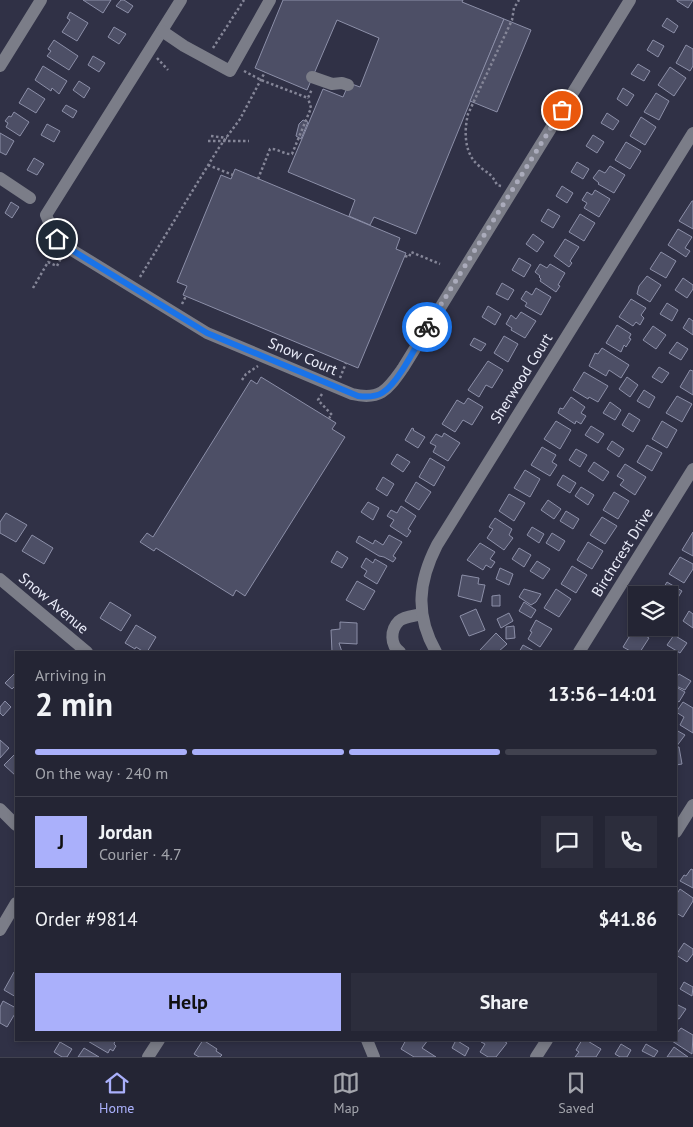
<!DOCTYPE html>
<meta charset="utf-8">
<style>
:root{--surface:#242534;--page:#2c2d3c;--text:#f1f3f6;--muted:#a3a5ac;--line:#41424f;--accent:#aab0fb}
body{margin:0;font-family:"PT Sans",sans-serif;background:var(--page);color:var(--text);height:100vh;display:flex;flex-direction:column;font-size:19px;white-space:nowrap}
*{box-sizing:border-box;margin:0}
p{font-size:16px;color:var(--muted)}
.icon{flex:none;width:28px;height:28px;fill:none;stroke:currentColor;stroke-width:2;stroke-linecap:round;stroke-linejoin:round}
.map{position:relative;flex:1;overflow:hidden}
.panel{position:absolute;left:15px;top:651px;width:662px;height:390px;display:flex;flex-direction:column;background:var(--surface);border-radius:0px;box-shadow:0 2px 8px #0003,0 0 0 1px var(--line)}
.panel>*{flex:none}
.fabs{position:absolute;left:628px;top:586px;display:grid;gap:10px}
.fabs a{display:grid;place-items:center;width:50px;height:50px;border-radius:0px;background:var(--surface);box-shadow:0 2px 8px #0003,0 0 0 1px var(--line);font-size:25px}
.pin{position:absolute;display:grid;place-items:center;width:42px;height:42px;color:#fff;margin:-21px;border:2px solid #fff;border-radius:50%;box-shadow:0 1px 5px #0007}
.courier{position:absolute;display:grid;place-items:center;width:50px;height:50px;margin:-25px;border:4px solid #1a73e8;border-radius:50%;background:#fff;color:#222;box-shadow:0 1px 6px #0007}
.summary em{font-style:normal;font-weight:600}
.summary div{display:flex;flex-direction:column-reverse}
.summary{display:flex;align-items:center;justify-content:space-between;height:85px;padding:0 20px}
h1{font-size:32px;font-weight:600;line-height:38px}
.bar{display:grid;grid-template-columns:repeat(4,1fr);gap:8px 5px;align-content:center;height:60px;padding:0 20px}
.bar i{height:6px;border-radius:4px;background:var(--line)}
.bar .active{background:var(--accent)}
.bar p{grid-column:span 4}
.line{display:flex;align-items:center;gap:12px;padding:0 20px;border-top:1px solid var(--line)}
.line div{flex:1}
.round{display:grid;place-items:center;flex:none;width:52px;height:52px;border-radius:0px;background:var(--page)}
.button{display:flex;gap:10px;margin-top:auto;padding:10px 20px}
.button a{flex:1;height:58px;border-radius:0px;background:var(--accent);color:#111;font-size:20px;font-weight:600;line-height:58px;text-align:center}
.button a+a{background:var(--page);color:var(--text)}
.tab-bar{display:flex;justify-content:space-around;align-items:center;height:70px;border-top:1px solid var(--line);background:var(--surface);font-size:14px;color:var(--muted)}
.tab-bar a{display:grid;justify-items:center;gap:2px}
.tab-bar .active{color:var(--accent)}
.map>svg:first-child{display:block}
</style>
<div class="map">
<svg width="693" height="1057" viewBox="0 0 693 1057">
<rect width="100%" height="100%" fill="#303146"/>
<g fill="#4d4f66" stroke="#8c8fa8">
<polygon points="83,0 111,0 103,13"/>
<polygon points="121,0 124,0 133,6 128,13 116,6"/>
<polygon points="283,0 463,0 462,2 504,19 416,234 374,217 370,225 349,216 355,200 288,172 323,89 343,97 349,83 360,87 379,38 337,20 307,90 255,68"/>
<polygon points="677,0 693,0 688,8 677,1"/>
<polygon points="70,12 88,23 77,41 62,32 70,20 67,18"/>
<polygon points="667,18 678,26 674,33 662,26"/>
<polygon points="504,19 531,30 497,112 470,101"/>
<polygon points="114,27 126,34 119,44 108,37"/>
<polygon points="54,40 78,56 69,70 47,56 51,51 48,49"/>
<polygon points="653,40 664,46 658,57 647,50"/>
<polygon points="686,45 693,49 693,66 690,71 676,63"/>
<polygon points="93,56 105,63 99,72 88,65"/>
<polygon points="638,64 650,71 644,81 631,74"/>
<polygon points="43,66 67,81 59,94 52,88 51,91 35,80"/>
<polygon points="670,67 686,78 674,96 658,85"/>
<polygon points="79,81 90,88 84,98 73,90"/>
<polygon points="28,88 45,99 36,113 19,103"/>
<polygon points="623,88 634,95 627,106 617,99"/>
<polygon points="656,93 669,101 659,120 644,112"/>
<polygon points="66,105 77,111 73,118 62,111"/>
<polygon points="14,112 29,122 20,136 6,127 8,123 5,121 9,116 11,117"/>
<polygon points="607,113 619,121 613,130 601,123"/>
<polygon points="641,117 656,127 645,145 630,136"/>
<polygon points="303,120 308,122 301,139 296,136 299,124"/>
<polygon points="47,124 60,131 54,142 41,135"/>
<polygon points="0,133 14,141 6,155 0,152"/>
<polygon points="593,135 604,142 597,153 586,146"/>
<polygon points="626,142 641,151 630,169 615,160"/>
<polygon points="34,158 44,164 37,175 27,170"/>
<polygon points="577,162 589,169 583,179 571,172"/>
<polygon points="610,166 625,175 614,193 598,184 599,183 593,178 599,170 605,173"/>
<polygon points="235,169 400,238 396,249 406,253 358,368 183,295 187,286 177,282 221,175 231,179"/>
<polygon points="562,186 573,193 567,203 556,196"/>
<polygon points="595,190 610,199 599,217 584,208 587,203 582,200 587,192 592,195"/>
<polygon points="692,201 693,201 693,229 679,221"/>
<polygon points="11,202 19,207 12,218 5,213"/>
<polygon points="548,209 560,216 553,228 541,221"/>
<polygon points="580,214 595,223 584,241 569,232"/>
<polygon points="678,229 692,237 685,248 690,251 686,257 668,245"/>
<polygon points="533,234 544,242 537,252 526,244"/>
<polygon points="565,239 579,247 570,261 572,263 569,267 554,256"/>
<polygon points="661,252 676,261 666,278 650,269"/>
<polygon points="519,258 531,265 524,277 512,270"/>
<polygon points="540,264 547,268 550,264 565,273 558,285 560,286 556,292 540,281 541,279 539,277 540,276 535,272"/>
<polygon points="647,276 661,285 650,302 637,294 639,286"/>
<polygon points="683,278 693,285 693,289 687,298 675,290"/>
<polygon points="502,283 514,290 508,300 496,294"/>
<polygon points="536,288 551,297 541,315 525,306 527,303 521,299 526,291 532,295"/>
<polygon points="631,299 646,308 641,315 644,318 640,325 636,322 633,326 619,317"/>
<polygon points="667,303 678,310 672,321 660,314"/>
<polygon points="488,306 501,314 495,325 482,317"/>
<polygon points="521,312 536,321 525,338 511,330 512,328 506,324 511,315 516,319"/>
<polygon points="689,318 693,321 693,335 683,328"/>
<polygon points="617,325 631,334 629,338 631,339 626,347 624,345 621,352 606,343"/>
<polygon points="653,326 666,335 656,349 643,340"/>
<polygon points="504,336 518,344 508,362 494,353"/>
<polygon points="474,338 486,344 481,351 470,345"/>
<polygon points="677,342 688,349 681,360 669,353"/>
<polygon points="602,348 629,365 621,378 609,370 606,376 589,366 595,353 598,354"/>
<polygon points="488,361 503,370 492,388 486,385 479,397 468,390"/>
<polygon points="659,367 669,373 662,383 652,377"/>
<polygon points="690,370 693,371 693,395 680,387"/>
<polygon points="584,372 608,386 598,402 589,397 588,399 573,390"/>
<polygon points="261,377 336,423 332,429 345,437 245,596 236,590 233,596 156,548 154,551 140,542 147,533 153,537 251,380 257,384"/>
<polygon points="627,377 638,385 630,397 619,389"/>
<polygon points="644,390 655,397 649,408 637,401"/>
<polygon points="677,396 692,404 682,422 666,413"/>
<polygon points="571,397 585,407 581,413 586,416 581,424 576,421 575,424 558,413 560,408 563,409"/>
<polygon points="468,398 483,407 472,425 463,420 455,432 442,424 457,400 464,404"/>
<polygon points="610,402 621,410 615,420 603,413"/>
<polygon points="629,413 640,420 633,432 622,425"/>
<polygon points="556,421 571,430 560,449 544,439"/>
<polygon points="662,421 677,430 667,448 652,439"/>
<polygon points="591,426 604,434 598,443 585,435"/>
<polygon points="412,428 414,429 413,430 425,437 418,448 405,440"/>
<polygon points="444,433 460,443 448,461 433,452 436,446 430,443 436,434 442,437"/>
<polygon points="612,441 624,449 619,457 607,449"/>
<polygon points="647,445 662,453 652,471 637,462"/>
<polygon points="542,447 556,455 552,462 557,465 550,476 531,465"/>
<polygon points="576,449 587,455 580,467 569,460"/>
<polygon points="397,454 410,462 403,472 391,464"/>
<polygon points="430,458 445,467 434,486 419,477"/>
<polygon points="594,462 609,472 603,481 588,471"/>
<polygon points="625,464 646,477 635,495 620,485 624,480 617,476"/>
<polygon points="525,470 540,479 530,497 514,488"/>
<polygon points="563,475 576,483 570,493 557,485"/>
<polygon points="383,477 394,484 387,496 376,489"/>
<polygon points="416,482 431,492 419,510 405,501"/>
<polygon points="581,487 594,495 588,505 575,496"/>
<polygon points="614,492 629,501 618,519 603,510"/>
<polygon points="509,494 525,503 514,521 499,511"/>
<polygon points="548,500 561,509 554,519 541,510"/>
<polygon points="368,502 379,508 373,520 361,512"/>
<polygon points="401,506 416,516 408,529 411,531 407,537 390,526 394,520 387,516 391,510 397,513"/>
<polygon points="566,511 579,519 573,529 560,521"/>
<polygon points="6,513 27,525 16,542 0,533 0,522"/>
<polygon points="602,517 617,526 605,544 590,535"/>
<polygon points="495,518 512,529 509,535 513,538 504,550 487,538 493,529 489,527"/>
<polygon points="532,527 544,534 539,543 527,535"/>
<polygon points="693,532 693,556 682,550"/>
<polygon points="552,533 565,541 559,551 546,543"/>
<polygon points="32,535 53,548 44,564 22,551"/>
<polygon points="389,535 402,542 393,556 396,558 393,562 384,557 379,556 356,542 359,536 373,544 375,540 383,545"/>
<polygon points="588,542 603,551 592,569 577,560"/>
<polygon points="480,543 495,552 490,559 495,562 491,568 486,565 483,570 467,560"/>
<polygon points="519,548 531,555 524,567 512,559"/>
<polygon points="337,551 348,558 342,568 331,562"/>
<polygon points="680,557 693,564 693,569 684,583 669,574"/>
<polygon points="366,558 373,563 375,559 387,566 377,584 364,576 367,571 361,567"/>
<polygon points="537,561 550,569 543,579 530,571"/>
<polygon points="572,566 587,575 576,593 561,584"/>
<polygon points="500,568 513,574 509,585 496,579"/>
<polygon points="462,575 479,578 478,584 485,585 481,602 458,596"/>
<polygon points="357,581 375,591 364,610 346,600"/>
<polygon points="667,582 682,591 671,609 669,607 669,595 659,595"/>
<polygon points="524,589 541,594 536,602 531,605 519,597"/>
<polygon points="556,589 571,599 559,617 544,608"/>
<polygon points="500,595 500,606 492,606 492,596"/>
<polygon points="110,602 131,615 121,631 100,618"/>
<polygon points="524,602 536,610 531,618 519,611"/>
<polygon points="476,609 485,630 469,636 460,616"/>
<polygon points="689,611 693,614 693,628 683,621"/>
<polygon points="509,613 513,621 501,628 497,619"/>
<polygon points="536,620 552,629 540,647 528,639 532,632 530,631"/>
<polygon points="340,622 357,623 357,644 339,643 342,652 332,652 331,630 340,629"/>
<polygon points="136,625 156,637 147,652 144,652 136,647 135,649 125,643"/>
<polygon points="514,626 515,638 506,639 506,627"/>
<polygon points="634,629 649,638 640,652 632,652 623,647"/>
<polygon points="496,633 507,644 498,652 483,652 480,650"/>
<polygon points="674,635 687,643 680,653 667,645"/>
<polygon points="523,645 534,651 533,652 519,652"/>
<polygon points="14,674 16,676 16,685 12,689 5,683"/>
<polygon points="679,674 691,681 685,690 676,686 676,678"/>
<polygon points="676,687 685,692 679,702 676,700"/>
<polygon points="5,701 11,707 3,716 0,713 0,707"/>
<polygon points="683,702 693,708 693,733 680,725 684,717 676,712"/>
<polygon points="676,730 685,735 676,747"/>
<polygon points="0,740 9,748 0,758"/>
<polygon points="676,747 679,747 682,764 676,765"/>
<polygon points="16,753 16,776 4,765"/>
<polygon points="691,869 693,870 693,888 680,881 684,875 686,876"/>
<polygon points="680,889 693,898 693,901 683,917 676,913 676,895"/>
<polygon points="684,943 693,949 693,954 687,962 676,955"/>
<polygon points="14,972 16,973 16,997 4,990"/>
<polygon points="684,982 693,987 692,996 680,989"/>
<polygon points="3,1001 16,1008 16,1012 7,1027 0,1023 0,1007"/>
<polygon points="676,1004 686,1009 679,1019 676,1018"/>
<polygon points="681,1028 693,1035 692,1054 672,1041 676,1040 676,1034"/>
<polygon points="86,1040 113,1040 115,1041 114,1044 116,1046 113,1051 110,1049 108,1053"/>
<polygon points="203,1040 217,1049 216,1051 222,1055 220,1057 199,1057 194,1054"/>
<polygon points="406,1040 428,1040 422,1048 436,1057 414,1057 401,1049"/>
<polygon points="456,1040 469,1048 465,1056 452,1048"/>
<polygon points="482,1040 502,1040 507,1043 496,1057 488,1057 480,1052 485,1044 481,1042"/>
<polygon points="582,1040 586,1040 601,1049 596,1057 575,1057 579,1052 576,1050"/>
<polygon points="60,1042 72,1049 67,1057 62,1057 54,1052"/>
<polygon points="621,1044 631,1050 627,1057 620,1057 615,1054"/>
<polygon points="646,1044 658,1051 654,1057 642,1051"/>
<polygon points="674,1047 688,1057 667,1057"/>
<polygon points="84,1048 99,1057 78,1057"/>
</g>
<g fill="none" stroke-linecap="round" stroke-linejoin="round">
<g stroke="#858698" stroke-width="2.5" stroke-dasharray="2.5 2.5" stroke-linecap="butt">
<polyline points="213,48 244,0"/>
<polyline points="157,58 168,70"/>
<polyline points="244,71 261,80 308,98 312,89"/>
<polyline points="211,136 227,138"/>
<polyline points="208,141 249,141"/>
<polyline points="208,165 233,175"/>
<path d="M258,179l12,-30c8,-1 14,6 22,5l19,-46 -3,-10"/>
<path d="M501,186l-4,-1c-6,-13 -10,-11 -19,-20 -14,-12 -14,-34 -10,-51l44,-94 2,-12 5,-8"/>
<polyline points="405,256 409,257 411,252 440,264"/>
<polyline points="140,277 218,149 240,119 265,72"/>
<polyline points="33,288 48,262 57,266 61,258"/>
<polyline points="182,304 186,296"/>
<polyline points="340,378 346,363"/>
<polyline points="242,380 246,374 258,366"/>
<polyline points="322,394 318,400 332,415 329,418"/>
</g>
<g stroke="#7b7d88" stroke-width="12">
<path d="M181,0l-135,215 8,19 8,10 145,89 145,61c29,7 36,-5 51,-26l227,-368"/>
<polyline points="162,31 184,46 230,71 270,0"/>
<polyline points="0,66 41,0"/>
<polyline points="312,77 332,84 342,83 348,85"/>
<polyline points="0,178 30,198"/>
<polyline points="0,579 87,652"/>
<path d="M400,652c-10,-7 -10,-22 -1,-31 6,-5 16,-5 23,-7"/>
<path d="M436,652c-21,-37 -18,-70 1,-107l256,-412"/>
<polyline points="579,652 693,469"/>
<polyline points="0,809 16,825"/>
<polyline points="676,832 693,805"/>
<polyline points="0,930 16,903"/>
<polyline points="367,1040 374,1057"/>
<polyline points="148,1057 159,1040"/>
<polyline points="536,1057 547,1040"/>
</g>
</g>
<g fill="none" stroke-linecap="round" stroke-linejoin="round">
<polyline stroke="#aaabbb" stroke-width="5" stroke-dasharray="0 9" points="427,327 562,110"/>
<path stroke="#1a73e8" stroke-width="6" d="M57,239l5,5 145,89 151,63c8,1 17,1 24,-3 16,-9 35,-49 45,-66"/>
</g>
<g text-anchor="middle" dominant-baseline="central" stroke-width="4" stroke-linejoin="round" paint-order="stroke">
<g font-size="15" fill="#ebedfa" stroke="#303146">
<text transform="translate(303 356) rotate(23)">Snow Court</text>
<text transform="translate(521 378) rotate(-58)">Sherwood Court</text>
<text transform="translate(622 552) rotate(-58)">Birchcrest Drive</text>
<text transform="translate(54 603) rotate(40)">Snow Avenue</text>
</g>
</g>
</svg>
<div class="fabs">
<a><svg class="icon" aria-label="layers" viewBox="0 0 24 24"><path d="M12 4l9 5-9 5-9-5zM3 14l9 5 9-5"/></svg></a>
</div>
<div class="pin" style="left:562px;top:110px;background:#ea580c"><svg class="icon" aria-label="bag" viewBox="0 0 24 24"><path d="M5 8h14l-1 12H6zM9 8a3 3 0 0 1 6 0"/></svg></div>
<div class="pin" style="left:57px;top:239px;background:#1f2937"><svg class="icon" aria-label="home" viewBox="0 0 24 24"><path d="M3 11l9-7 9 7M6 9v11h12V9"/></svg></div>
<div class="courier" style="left:427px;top:327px"><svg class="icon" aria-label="bike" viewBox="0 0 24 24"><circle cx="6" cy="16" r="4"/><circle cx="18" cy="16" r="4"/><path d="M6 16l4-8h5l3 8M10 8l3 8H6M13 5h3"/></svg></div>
<section class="panel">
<div class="summary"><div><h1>2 min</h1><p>Arriving in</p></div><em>13:56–14:01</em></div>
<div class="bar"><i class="active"></i><i class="active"></i><i class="active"></i><i></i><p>On the way · 240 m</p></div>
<div class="line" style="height:90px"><b class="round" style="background:var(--accent);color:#111">J</b><div><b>Jordan</b><p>Courier · 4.7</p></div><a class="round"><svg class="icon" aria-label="chat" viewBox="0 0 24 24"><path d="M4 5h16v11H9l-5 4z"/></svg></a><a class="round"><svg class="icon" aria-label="phone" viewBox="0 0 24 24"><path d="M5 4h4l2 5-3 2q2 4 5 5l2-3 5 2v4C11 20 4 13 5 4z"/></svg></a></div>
<div class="line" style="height:65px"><div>Order #9814</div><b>$41.86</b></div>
<div class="button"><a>Help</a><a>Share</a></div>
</section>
</div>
<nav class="tab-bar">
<a class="active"><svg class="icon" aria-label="home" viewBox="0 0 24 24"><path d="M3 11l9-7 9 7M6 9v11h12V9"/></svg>Home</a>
<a><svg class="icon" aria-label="map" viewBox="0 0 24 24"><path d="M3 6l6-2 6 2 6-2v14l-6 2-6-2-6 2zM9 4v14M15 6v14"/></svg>Map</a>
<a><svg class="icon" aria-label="saved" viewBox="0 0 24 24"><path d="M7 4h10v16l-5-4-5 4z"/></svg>Saved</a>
</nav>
